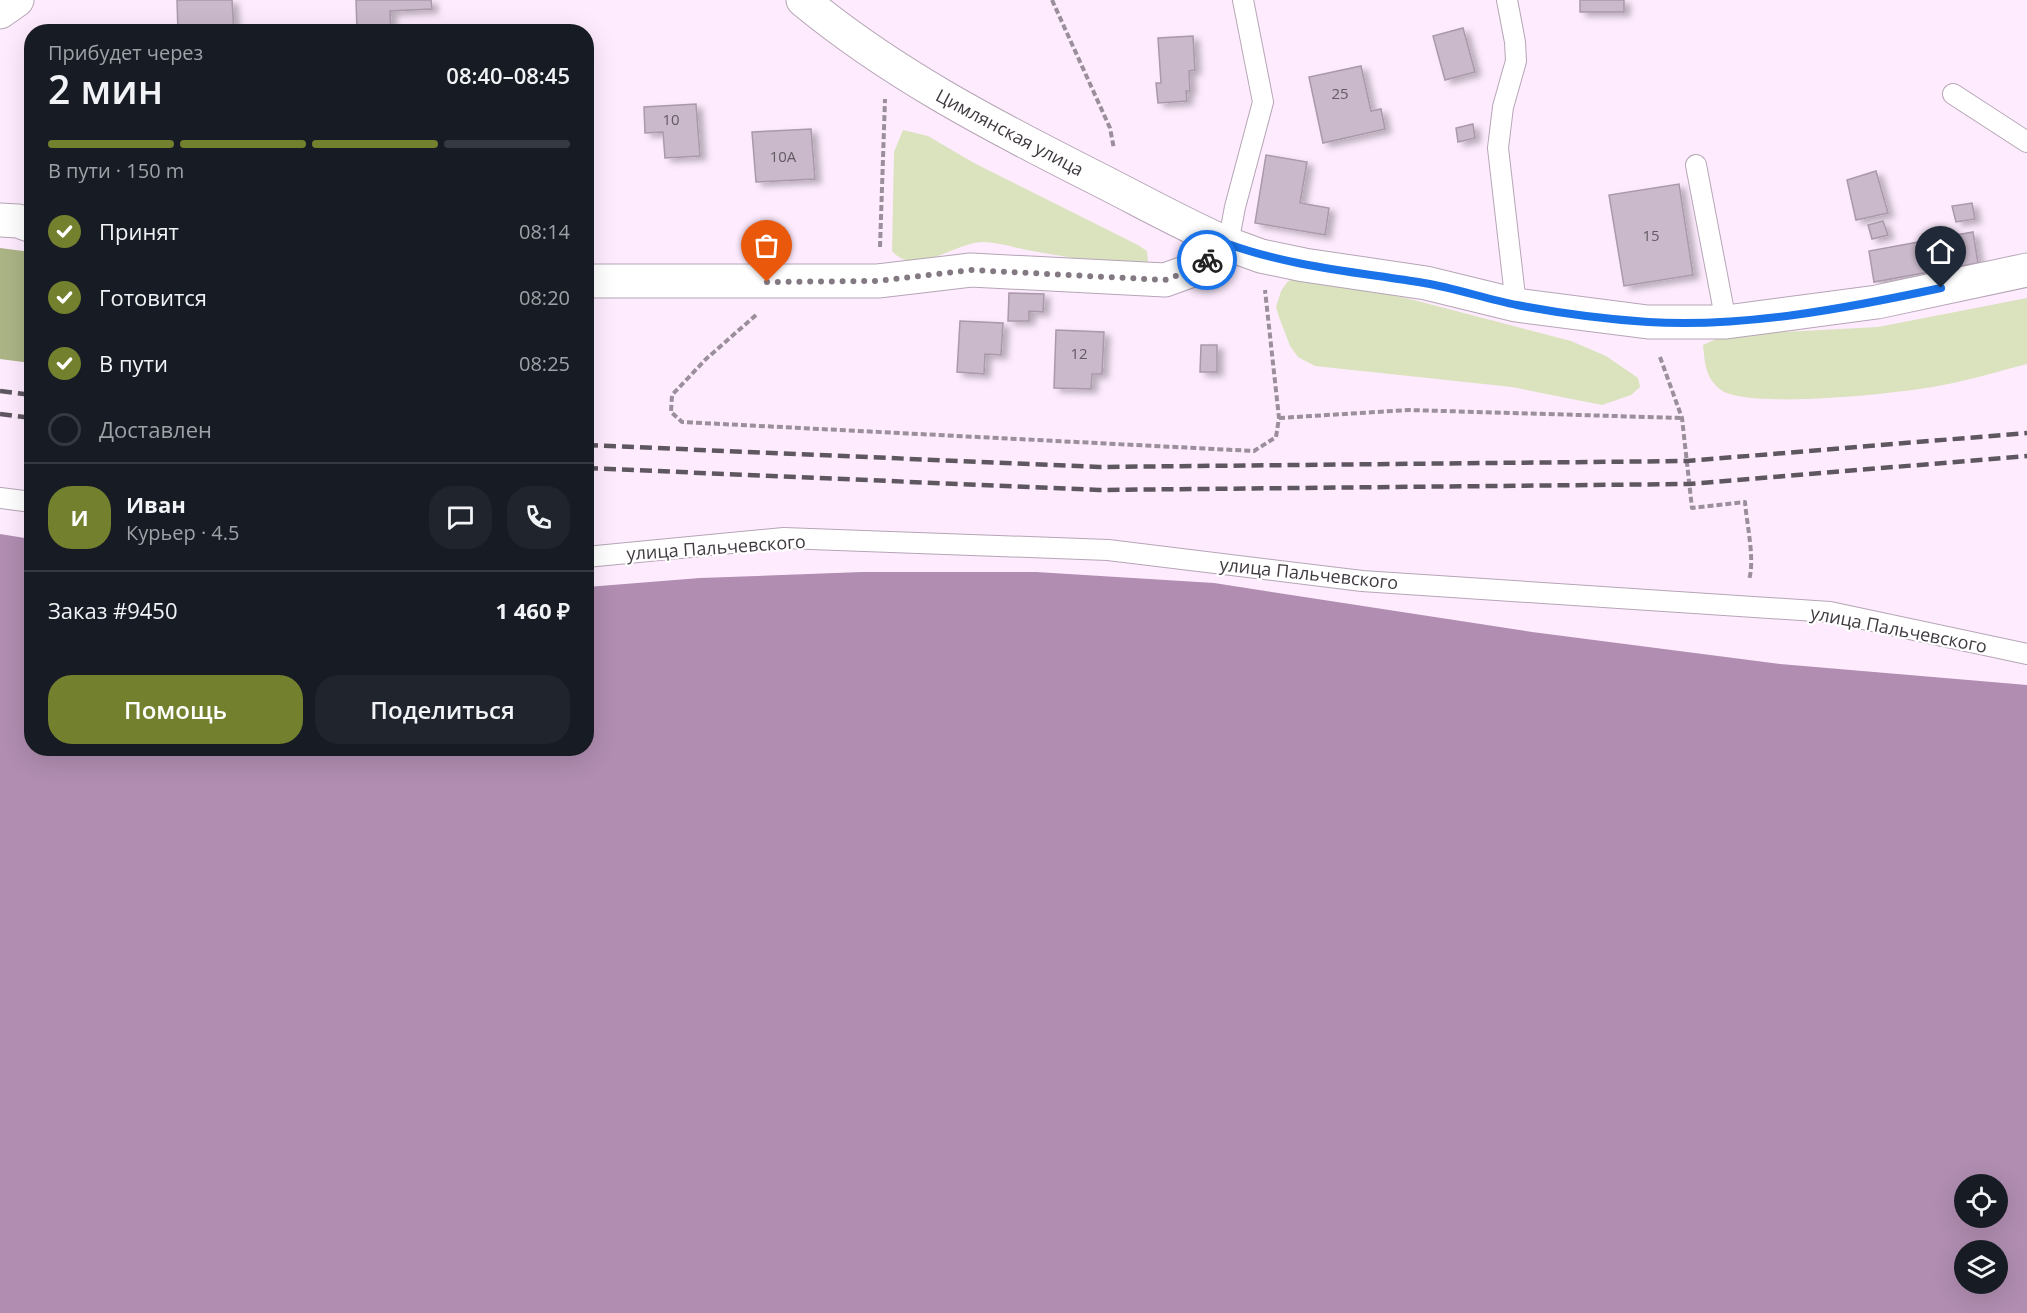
<!DOCTYPE html>
<html lang="ru">
<meta charset="utf-8">
<style>
:root{--surface:#171b24;--page:#20242c;--text:#f1f3f6;--muted:#9ea1a6;--line:#363941;--accent:#73802d}
body{margin:0;font-family:"Open Sans",sans-serif;background:var(--page);color:var(--text);height:100vh;display:flex;flex-direction:column;font-size:22px;white-space:nowrap}
*{box-sizing:border-box;margin:0}
p{font-size:20px;color:var(--muted)}
.icon{flex:none;width:33px;height:33px;fill:none;stroke:currentColor;stroke-width:2;stroke-linecap:round;stroke-linejoin:round}
.map{position:relative;flex:1;overflow:hidden}
.drawer{position:absolute;left:24px;top:24px;width:570px;height:732px;display:flex;flex-direction:column;background:var(--surface);border-radius:24px;box-shadow:0 6px 24px #0002}
.drawer>*{flex:none}
.tools{position:absolute;left:1954px;top:1174px;display:grid;gap:12px}
.tools a{display:grid;place-items:center;width:54px;height:54px;border-radius:50%;background:var(--surface);box-shadow:0 6px 24px #0002;font-size:30px}
.pin{position:absolute;display:grid;place-items:center;width:51px;height:51px;color:#fff;margin:-62px -26px;border-radius:50% 50% 50% 0;rotate:-45deg;box-shadow:0 0 6px #0007}
.pin .icon{rotate:45deg}
.courier{position:absolute;display:grid;place-items:center;width:60px;height:60px;margin:-30px;border:4px solid #1a73e8;border-radius:50%;background:#fff;color:#222;box-shadow:0 2px 8px #0007}
.headline em{font-style:normal;font-weight:600}
.headline div{display:flex;flex-direction:column-reverse}
.headline{display:flex;align-items:center;justify-content:space-between;height:102px;padding:0 24px}
h1{font-size:39px;font-weight:600;line-height:45px}
.bar{display:grid;grid-template-columns:repeat(4,1fr);gap:9px 6px;align-content:center;height:72px;padding:0 24px}
.bar i{height:8px;border-radius:4px;background:var(--line)}
.bar .active{background:var(--accent)}
.bar p{grid-column:span 4}
.line{display:flex;align-items:center;gap:15px;padding:0 24px;border-top:2px solid var(--line)}
.line div{flex:1}
.round{display:grid;place-items:center;flex:none;width:63px;height:63px;border-radius:24px;background:var(--page)}
ol{padding:0 24px;list-style:none}
li{display:flex;align-items:center;gap:18px;height:66px}
li p{margin-inline-start:auto}
li .icon{padding:6px;border-radius:50%;background:var(--accent);color:#fff;stroke-width:4}
li:last-child{color:var(--muted)}
li i{width:33px;height:33px;border:3px solid var(--line);border-radius:50%}
.button{display:flex;gap:12px;margin-top:auto;padding:12px 24px}
.button a{flex:1;height:69px;border-radius:24px;background:var(--accent);color:#fff;font-size:24px;font-weight:600;line-height:69px;text-align:center}
.button a+a{background:var(--page);color:var(--text)}
.map>svg:first-child{display:block}
</style>
<div class="map">
<svg width="2027" height="1313" viewBox="0 0 2027 1313">
<defs>
<filter id="shadow"><feDropShadow dx="6" dy="4" stdDeviation="3" flood-color="#0004"/></filter>
</defs>
<rect width="100%" height="100%" fill="#feecfe"/>
<g fill="#dae2be">
<path d="M903,130l25,6 46,27 164,82 9,6 1,10 -8,6 -9,1c-35,-6 -70,-12 -104,-18 -14,-3 -31,-8 -45,-8 -28,1 -67,36 -90,9l2,-99z"/>
<polygon points="1305,277 1410,299 1571,341 1606,356 1638,378 1640,387 1631,395 1602,405 1512,387 1315,366 1298,357 1290,346 1279,317 1276,307 1281,291 1288,281"/>
<path d="M2027,298v66c-28,7 -56,16 -84,21 -38,8 -193,25 -222,5 -16,-12 -16,-27 -18,-45l22,-10 153,-8z"/>
</g>
<polygon fill="#aab485" points="0,248 31,252 31,363 0,359"/>
<path fill="#b08db1" fill-rule="evenodd" d="M0,534l31,5 1,209h554l1,-161 113,-9 162,-6h174l178,11 318,49 248,32 247,21v628h-2027zM1965,1185h33v33h-33zM1965,1251h33v33h-33z"/>
<g fill="#cab9ca" stroke="#a999aa" stroke-width="1.5" filter="url(#shadow)">
<polygon points="177,0 232,0 234,32 178,32"/>
<polygon points="356,0 431,0 432,9 390,11 391,29 357,30"/>
<rect x="1580" y="0" width="44" height="12"/>
<polygon points="1463,28 1475,72 1445,80 1433,36"/>
<polygon points="1193,36 1195,70 1189,71 1190,91 1186,91 1187,101 1158,103 1156,83 1161,83 1158,38"/>
<polygon points="1361,66 1371,111 1381,109 1385,129 1323,143 1309,77"/>
<polygon points="696,104 700,156 665,158 663,132 645,133 644,107"/>
<polygon points="1473,124 1475,138 1458,142 1456,128"/>
<polygon points="811,129 815,179 756,182 752,132"/>
<polygon points="1266,155 1307,162 1300,203 1329,208 1325,235 1255,223"/>
<polygon points="1876,171 1888,213 1856,220 1847,180"/>
<polygon points="1679,184 1693,275 1624,286 1609,195"/>
<polygon points="1972,203 1975,219 1956,222 1952,206"/>
<polygon points="1883,221 1888,235 1872,239 1868,225"/>
<polygon points="1973,232 1978,263 1874,282 1869,251"/>
<polygon points="1009,293 1044,294 1043,312 1029,311 1029,321 1008,321"/>
<polygon points="960,321 1003,323 1001,355 985,354 984,374 957,372"/>
<polygon points="1056,330 1104,332 1102,374 1092,374 1091,389 1054,388"/>
<polygon points="1201,345 1217,345 1217,372 1200,372"/>
</g>
<g fill="none" stroke-linecap="round" stroke-linejoin="round">
<g stroke="#b5a5b5" stroke-width="22">
<g id="lane">
<polyline points="1507,0 1515,42 1516,61 1503,107 1498,148 1516,305"/>
<polyline points="1953,94 2027,142"/>
<polyline points="1696,165 1726,322"/>
<polyline points="1228,244 1235,207 1263,102 1243,0"/>
<polyline points="0,498 32,502"/>
<polyline points="586,557 784,538 1108,550 1362,581 1830,612 2027,654"/>
</g>
</g>
<g stroke="#b5a5b5" stroke-width="35">
<g id="street">
<path d="M803,0c87,72 186,124 287,175 46,23 90,48 138,69"/>
<polyline points="0,12 17,0"/>
<polyline points="0,220 18,221 32,226"/>
<polyline points="586,281 878,281 971,270 1165,280 1198,268 1228,244 1261,256 1304,265 1426,283 1516,305 1648,322 1726,322 1877,302 2027,270"/>
</g>
</g>
<g stroke="#9a8f9a" stroke-width="4" stroke-dasharray="6 3" stroke-linecap="butt">
<polyline points="1052,0 1110,128 1114,149"/>
<polyline points="880,247 885,99"/>
<polyline points="756,315 706,359 672,395 671,412 682,422 1254,451 1276,437 1279,418 1265,290"/>
<path d="M1660,357l22,61 10,90 53,-6c2,24 10,57 4,78"/>
<polyline points="1279,418 1409,410 1682,418"/>
</g>
<use href="#lane" stroke="#fff" stroke-width="20"/>
<use href="#street" stroke="#fff" stroke-width="33"/>
<g stroke="#5f575f" stroke-width="4.5" stroke-dasharray="12 6" stroke-linecap="butt">
<polyline points="0,391 32,395"/>
<polyline points="0,414 32,418"/>
<polyline points="586,445 1099,467 1687,461 2027,433"/>
<polyline points="586,468 1099,490 1689,484 2027,456"/>
</g>
</g>
<g fill="none" stroke-linecap="round" stroke-linejoin="round">
<polyline stroke="#837983" stroke-width="6" stroke-dasharray="0 10.8" points="767,282 878,281 971,270 1165,280 1198,268 1207,260"/>
<path stroke="#1a73e8" stroke-width="8" d="M1207,260l21,-16c64,23 129,28 196,39 31,5 62,16 93,22 42,8 88,14 131,17 96,6 200,-14 293,-34"/>
</g>
<g text-anchor="middle" dominant-baseline="central" stroke-width="4.5" stroke-linejoin="round" paint-order="stroke">
<g font-size="15" fill="#635a63">
<text x="1340" y="93">25</text>
<text x="671" y="119">10</text>
<text x="783" y="156">10А</text>
<text x="1651" y="235">15</text>
<text x="1079" y="353">12</text>
</g>
<g font-size="18" fill="#413b41" stroke="#fff">
<text transform="translate(1010 132) rotate(28)">Цимлянская улица</text>
<text transform="translate(716 547) rotate(-4)">улица Пальчевского</text>
<text transform="translate(1309 573) rotate(6)">улица Пальчевского</text>
<text transform="translate(1899 629) rotate(11)">улица Пальчевского</text>
</g>
</g>
</svg>
<div class="tools">
<a><svg class="icon" aria-label="locate" viewBox="0 0 24 24"><circle cx="12" cy="12" r="6"/><path d="M12 2v4M12 18v4M2 12h4M18 12h4"/></svg></a>
<a><svg class="icon" aria-label="layers" viewBox="0 0 24 24"><path d="M12 4l9 5-9 5-9-5zM3 14l9 5 9-5"/></svg></a>
</div>
<div class="pin" style="left:767px;top:282px;background:#ea580c"><svg class="icon" aria-label="bag" viewBox="0 0 24 24"><path d="M5 8h14l-1 12H6zM9 8a3 3 0 0 1 6 0"/></svg></div>
<div class="pin" style="left:1941px;top:288px;background:#1f2937"><svg class="icon" aria-label="home" viewBox="0 0 24 24"><path d="M3 11l9-7 9 7M6 9v11h12V9"/></svg></div>
<div class="courier" style="left:1207px;top:260px"><svg class="icon" aria-label="bike" viewBox="0 0 24 24"><circle cx="6" cy="16" r="4"/><circle cx="18" cy="16" r="4"/><path d="M6 16l4-8h5l3 8M10 8l3 8H6M13 5h3"/></svg></div>
<section class="drawer">
<div class="headline"><div><h1>2 мин</h1><p>Прибудет через</p></div><em>08:40–08:45</em></div>
<div class="bar"><i class="active"></i><i class="active"></i><i class="active"></i><i></i><p>В пути · 150 m</p></div>
<ol>
<li><svg class="icon" aria-label="check" viewBox="0 0 24 24"><path d="M5 12l5 5 9-10"/></svg>Принят<p>08:14</p></li>
<li><svg class="icon" aria-label="check" viewBox="0 0 24 24"><path d="M5 12l5 5 9-10"/></svg>Готовится<p>08:20</p></li>
<li><svg class="icon" aria-label="check" viewBox="0 0 24 24"><path d="M5 12l5 5 9-10"/></svg>В пути<p>08:25</p></li>
<li><i></i>Доставлен</li>
</ol>
<div class="line" style="height:108px"><b class="round" style="background:var(--accent);color:#fff">И</b><div><b>Иван</b><p>Курьер · 4.5</p></div><a class="round"><svg class="icon" aria-label="chat" viewBox="0 0 24 24"><path d="M4 5h16v11H9l-5 4z"/></svg></a><a class="round"><svg class="icon" aria-label="phone" viewBox="0 0 24 24"><path d="M5 4h4l2 5-3 2q2 4 5 5l2-3 5 2v4C11 20 4 13 5 4z"/></svg></a></div>
<div class="line" style="height:78px"><div>Заказ #9450</div><b>1 460 ₽</b></div>
<div class="button"><a>Помощь</a><a>Поделиться</a></div>
</section>
</div>
